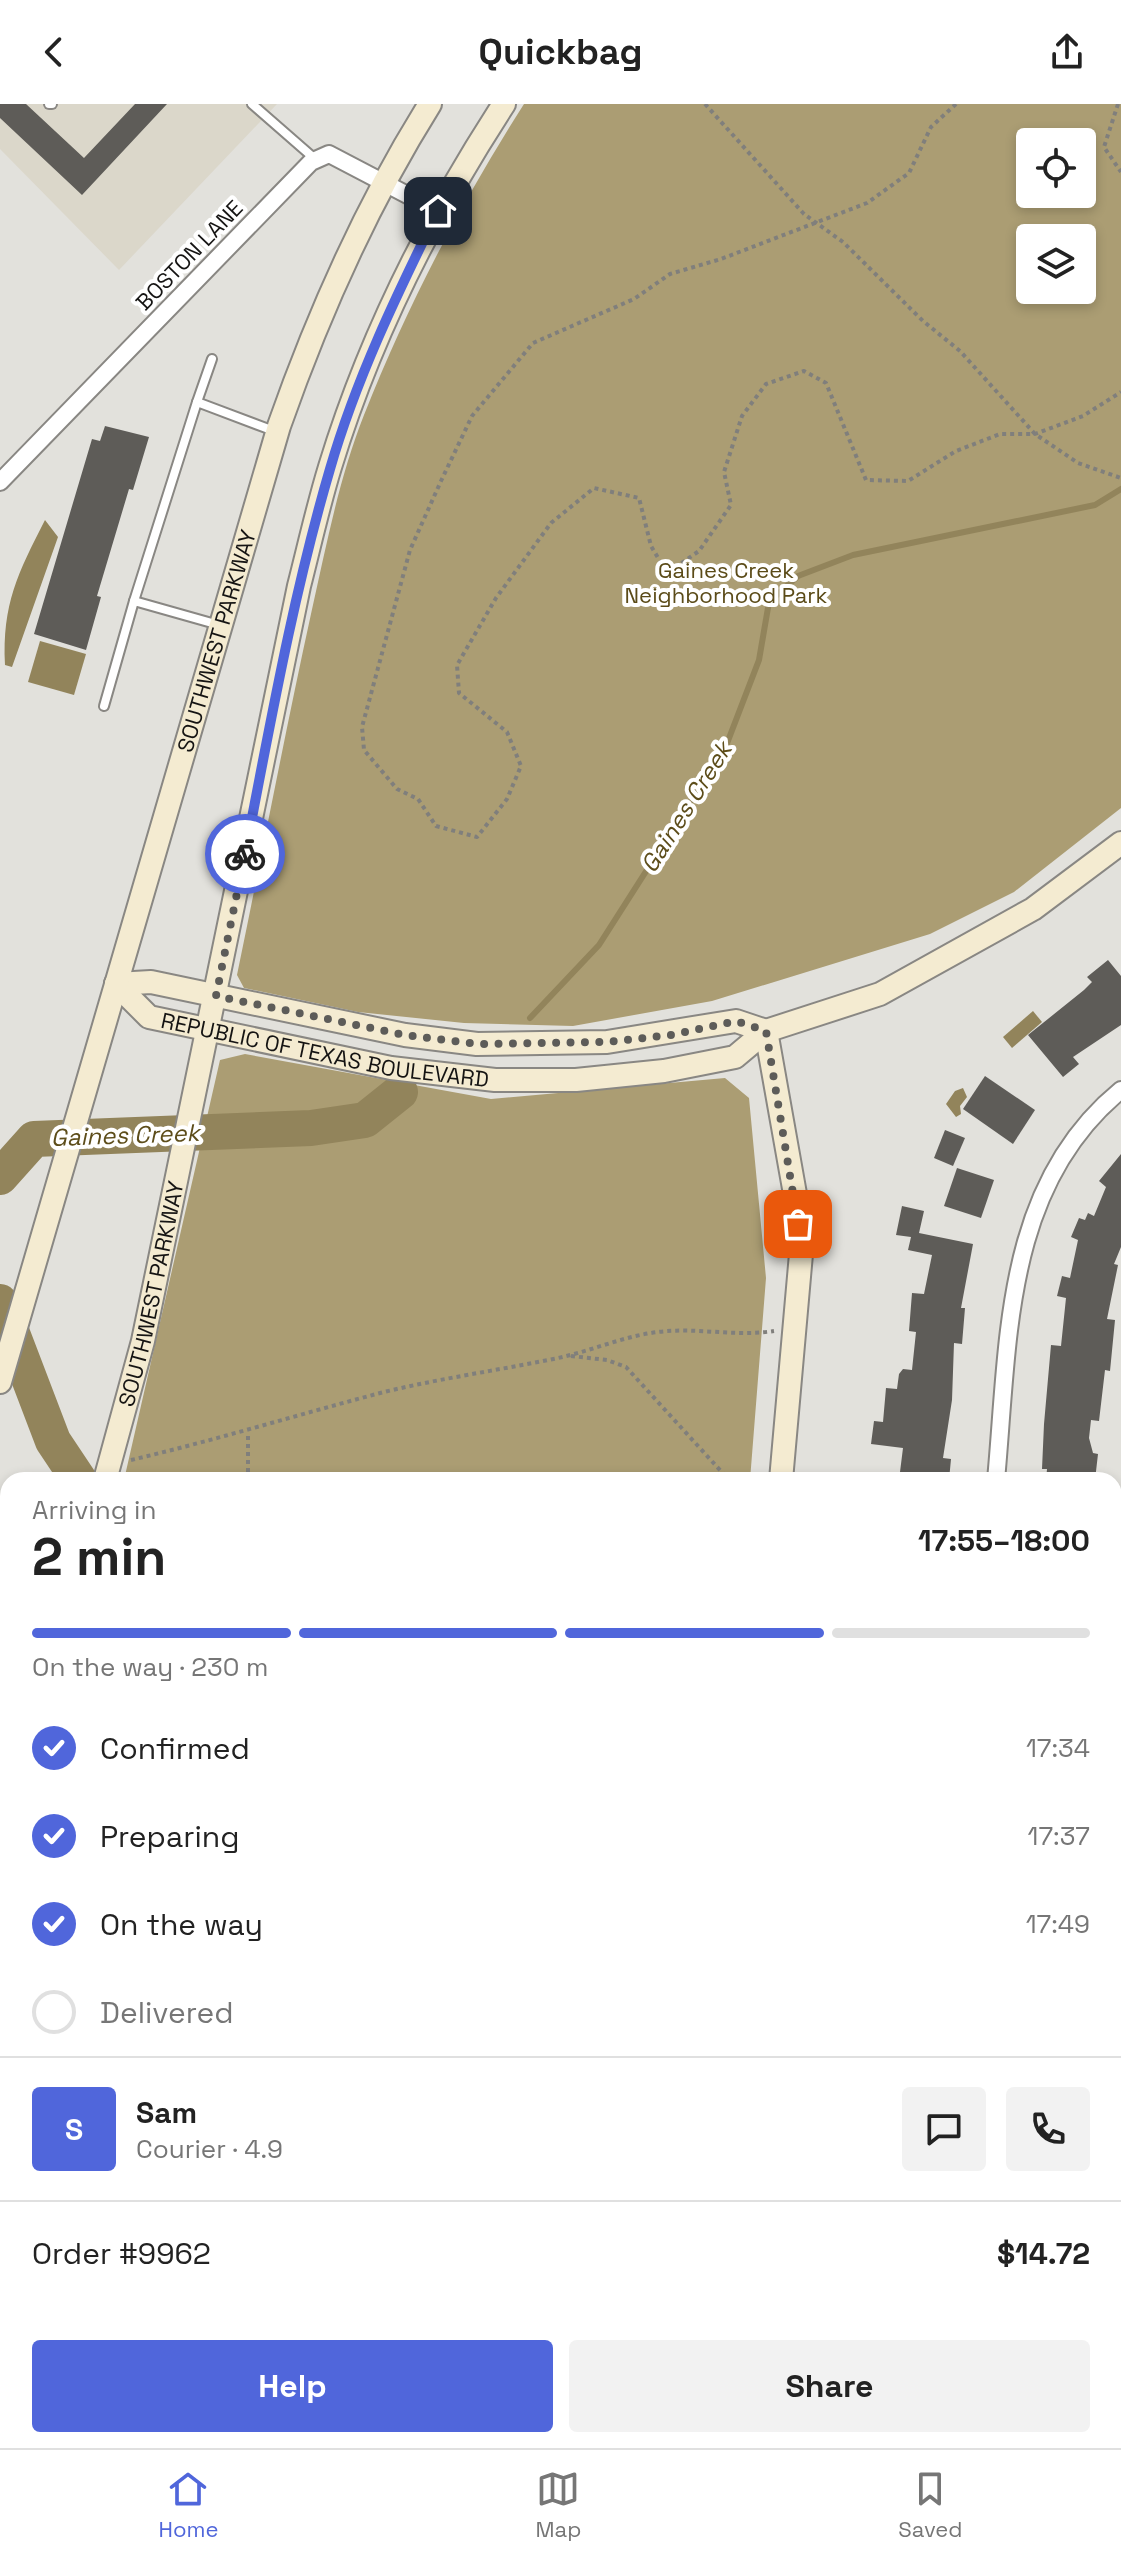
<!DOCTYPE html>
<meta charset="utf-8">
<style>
:root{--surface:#fff;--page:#f2f2f2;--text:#222;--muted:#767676;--line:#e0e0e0;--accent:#5066db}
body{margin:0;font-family:"Space Grotesk",sans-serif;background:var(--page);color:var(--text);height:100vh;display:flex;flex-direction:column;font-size:30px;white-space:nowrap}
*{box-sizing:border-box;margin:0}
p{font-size:26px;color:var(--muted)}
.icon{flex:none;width:44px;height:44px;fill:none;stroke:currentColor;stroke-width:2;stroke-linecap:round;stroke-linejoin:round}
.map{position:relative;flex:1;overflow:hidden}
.panel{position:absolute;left:0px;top:1368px;width:1122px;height:976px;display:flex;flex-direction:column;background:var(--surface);border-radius:24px 24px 0 0;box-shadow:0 4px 12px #0003}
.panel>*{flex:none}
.buttons{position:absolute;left:1016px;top:24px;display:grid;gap:16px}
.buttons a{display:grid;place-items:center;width:80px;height:80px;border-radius:8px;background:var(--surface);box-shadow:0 4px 12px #0003;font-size:40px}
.pin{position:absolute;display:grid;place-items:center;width:68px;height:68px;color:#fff;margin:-34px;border-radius:16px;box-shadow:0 4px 12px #0006}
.courier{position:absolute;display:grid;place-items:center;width:80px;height:80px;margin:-40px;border:6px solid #5066db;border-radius:50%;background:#fff;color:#222;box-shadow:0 2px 10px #0007}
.headline em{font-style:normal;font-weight:700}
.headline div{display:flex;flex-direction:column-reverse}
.headline{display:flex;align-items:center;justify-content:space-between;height:136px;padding:0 32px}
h1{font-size:52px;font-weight:700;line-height:60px}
.bar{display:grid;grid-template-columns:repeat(4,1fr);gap:12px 8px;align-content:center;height:96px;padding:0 32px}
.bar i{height:10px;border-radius:6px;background:var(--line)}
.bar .on{background:var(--accent)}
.bar p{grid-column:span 4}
.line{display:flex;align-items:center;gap:20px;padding:0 32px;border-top:2px solid var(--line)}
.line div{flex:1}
.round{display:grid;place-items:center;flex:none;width:84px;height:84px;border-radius:8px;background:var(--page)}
ol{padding:0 32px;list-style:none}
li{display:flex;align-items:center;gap:24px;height:88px}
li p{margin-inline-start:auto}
li .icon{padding:8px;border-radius:50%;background:var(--accent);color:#fff;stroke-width:4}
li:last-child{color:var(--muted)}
li i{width:44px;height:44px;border:4px solid var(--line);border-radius:50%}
.action{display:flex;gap:16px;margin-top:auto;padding:16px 32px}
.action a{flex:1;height:92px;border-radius:8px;background:var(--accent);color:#fff;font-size:32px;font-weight:700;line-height:92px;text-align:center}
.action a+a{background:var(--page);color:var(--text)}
header{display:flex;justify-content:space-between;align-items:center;height:104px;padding:0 32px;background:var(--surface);font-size:36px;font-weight:700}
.menu{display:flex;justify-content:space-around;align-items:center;height:112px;border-top:2px solid var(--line);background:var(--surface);font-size:22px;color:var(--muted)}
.menu a{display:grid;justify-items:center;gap:4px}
.menu .on{color:var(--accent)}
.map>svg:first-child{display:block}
</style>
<header><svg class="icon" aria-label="back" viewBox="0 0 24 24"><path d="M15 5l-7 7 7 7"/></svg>Quickbag<svg class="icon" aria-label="share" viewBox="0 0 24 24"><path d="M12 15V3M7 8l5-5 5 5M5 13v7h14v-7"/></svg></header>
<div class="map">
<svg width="1121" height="2344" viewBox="0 0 1121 2344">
<rect width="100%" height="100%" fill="#e2e1dc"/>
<polygon fill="#dbd7ca" points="0,0 277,0 119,166 0,45"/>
<g fill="#ab9d73" fill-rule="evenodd">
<path d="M524,0h597v704l-107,84 -84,42 -218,67 -139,25 -109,-3 -106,-11 -114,-24 -7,-13c25,-121 48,-242 74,-361 15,-67 28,-136 53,-199 43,-109 97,-212 160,-311zM1082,38v52h-52v-52zM1082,134v52h-52v-52z"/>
<polygon points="245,950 491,995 725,974 749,994 766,1174 750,1376 124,1376 220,956"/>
<polygon points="1121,1449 1121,1645 1114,1644 1114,1531"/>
<polygon points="8,1661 9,2336 7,2344 0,2344 0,1679"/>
</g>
<g fill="#92845b">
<path d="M45,416l13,17 -46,130 -7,-2c-3,-61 13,-92 40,-145z"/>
<polygon points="40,537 86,550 74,591 28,578"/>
<polygon points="1033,907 1042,918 1012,944 1003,933"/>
<polygon points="963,984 967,993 960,1002 961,1010 956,1013 946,1000 955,987"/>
</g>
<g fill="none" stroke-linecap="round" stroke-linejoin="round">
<polyline stroke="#92845b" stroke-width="6" points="530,914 599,841 726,642 759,556 769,498 798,472 853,451 1095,401 1121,385"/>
<g stroke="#92845b" stroke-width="36">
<polyline points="0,1073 34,1035 311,1024 365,1016 400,988"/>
<polyline points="0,1198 53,1337 79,1376"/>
<polyline points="0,2090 8,2084"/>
</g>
</g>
<g fill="#5e5c58">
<polygon points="0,0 26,0 84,54 135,0 167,0 82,91 0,14"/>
<polygon points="105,322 149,333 133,386 129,385 97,492 101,493 86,546 34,530 92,335 100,337"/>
<polygon points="1108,856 1121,872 1121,921 1073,953 1079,960 1063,973 1028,931 1084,886 1092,878 1087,873"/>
<polygon points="985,972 1035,1006 1013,1040 963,1005"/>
<polygon points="945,1026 965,1034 953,1062 934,1054"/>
<polygon points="1121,1050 1121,1143 1114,1160 1118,1161 1107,1215 1115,1216 1110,1267 1105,1266 1099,1317 1091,1316 1089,1334 1093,1349 1098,1350 1095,1376 1046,1376 1047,1365 1042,1365 1044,1320 1051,1241 1061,1242 1066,1194 1057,1192 1062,1172 1070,1174 1078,1136 1071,1133 1079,1114 1085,1116 1088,1109 1094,1112 1106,1083 1099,1077"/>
<polygon points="957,1064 994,1076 981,1114 944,1102"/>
<polygon points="902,1102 924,1107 919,1129 973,1140 961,1204 965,1204 962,1240 954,1239 952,1296 943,1354 951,1355 949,1376 899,1376 903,1344 871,1340 874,1317 883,1318 886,1284 897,1285 899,1270 903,1265 912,1266 916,1228 909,1227 912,1189 924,1190 932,1151 908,1146 911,1133 896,1131"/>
</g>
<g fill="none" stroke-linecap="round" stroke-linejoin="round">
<g stroke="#898783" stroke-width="12">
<g id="lane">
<polyline points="49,0 52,0"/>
<polyline points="252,0 315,55"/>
<polyline points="197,298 212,255"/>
<polyline points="134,497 197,298 274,327"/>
<polyline points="104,602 134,497 219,521"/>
</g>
</g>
<g stroke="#898783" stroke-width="20">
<g id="street">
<polyline points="0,378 311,58 329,50 438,107"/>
<path d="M996,1376c13,-138 7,-294 125,-390"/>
<polyline points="1114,1844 1121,1854"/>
<polyline points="138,2336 146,2344"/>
<polyline points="1027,2336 1028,2344"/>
</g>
</g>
<g stroke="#898783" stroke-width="26">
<g id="secondary">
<path id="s1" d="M116,880l33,33 242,51 104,12h81l88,-9 71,-14 31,-26 114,-37 153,-85 88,-66"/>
<polyline points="116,880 151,878 405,931 477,940 607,938 736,917 766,927"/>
<polyline points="766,927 795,1090 801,1150 781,1376"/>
<path id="s2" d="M0,1278l279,-956c40,-114 87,-220 151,-322"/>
<path id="s3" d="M105,1376l38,-139 156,-755c10,-39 19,-80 31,-119 39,-128 101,-251 174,-363"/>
<polyline points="0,1637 8,1622"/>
<polyline points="716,2336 717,2344"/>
</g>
</g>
<g stroke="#807f7c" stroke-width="4" stroke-dasharray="4 4" stroke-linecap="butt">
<polyline points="705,0 804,110 843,138 923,217 960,247 1035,330 1078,359 1121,374"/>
<polyline points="956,0 931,23 909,69 867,99 721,155 670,170 634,195 533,239 472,312 441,377 410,446 362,623 364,646 397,685 418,695 436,722 477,733 507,695 521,662 507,628 459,589 457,561 496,494 551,419 594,384 639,394 651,442 667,469 699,447 731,401 724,368 742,312 766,280 804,267 826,279 866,376 908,377 956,347 1000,330 1035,330 1083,312 1121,288"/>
<polyline points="1118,0 1104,43 1121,68"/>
<polyline points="571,1252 607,1256 626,1263 729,1376"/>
<path d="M131,1356c85,-20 169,-46 253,-68 58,-14 116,-22 174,-34 33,-7 66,-22 100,-26 38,-5 76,5 116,-1"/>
<polyline points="248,1376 248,1328"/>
<polyline points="1114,1639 1121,1640"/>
<polyline points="0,2028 8,2021"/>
<polyline points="0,2064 8,2058"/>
</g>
<use href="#lane" stroke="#fff" stroke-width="8"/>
<use href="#street" stroke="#fff" stroke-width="16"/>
<use href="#secondary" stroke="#f4ebd1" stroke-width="22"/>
</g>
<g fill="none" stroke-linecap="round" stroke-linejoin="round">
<polyline stroke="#5d5c59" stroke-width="8" stroke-dasharray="0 14.4" points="245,750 216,892 405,931 477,940 607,938 671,931 736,917 766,927 798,1120"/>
<path stroke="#5066db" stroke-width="10" d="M245,750c25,-129 48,-259 85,-385 26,-90 67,-175 108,-258"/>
</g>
<g text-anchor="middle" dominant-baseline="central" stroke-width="8" stroke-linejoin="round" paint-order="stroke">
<g font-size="22" fill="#151413" stroke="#fff">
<text transform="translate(189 151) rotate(-46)">BOSTON LANE</text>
<text stroke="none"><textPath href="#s2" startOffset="772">SOUTHWEST PARKWAY</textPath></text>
<text stroke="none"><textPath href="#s1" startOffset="226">REPUBLIC OF TEXAS BOULEVARD</textPath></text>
<text stroke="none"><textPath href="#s3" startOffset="192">SOUTHWEST PARKWAY</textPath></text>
</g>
<g font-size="22" fill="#5b4b18" stroke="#fff">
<text x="726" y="466">Gaines Creek<tspan x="726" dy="25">Neighborhood Park</tspan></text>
</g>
<g font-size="24" font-style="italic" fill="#5d4d1a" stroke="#fff">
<text transform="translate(686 703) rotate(-58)">Gaines Creek</text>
<text transform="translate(125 1031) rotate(-2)">Gaines Creek</text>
</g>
</g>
</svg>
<div class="buttons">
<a><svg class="icon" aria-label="locate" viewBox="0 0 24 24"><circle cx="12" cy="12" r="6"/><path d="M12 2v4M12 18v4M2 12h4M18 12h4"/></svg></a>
<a><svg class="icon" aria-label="layers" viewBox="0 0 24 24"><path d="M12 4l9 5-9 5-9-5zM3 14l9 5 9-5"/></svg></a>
</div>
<div class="pin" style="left:798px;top:1120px;background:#ea580c"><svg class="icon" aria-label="bag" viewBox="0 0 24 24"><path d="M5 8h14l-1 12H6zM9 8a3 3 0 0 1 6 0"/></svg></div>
<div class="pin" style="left:438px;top:107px;background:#1f2937"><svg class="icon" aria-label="home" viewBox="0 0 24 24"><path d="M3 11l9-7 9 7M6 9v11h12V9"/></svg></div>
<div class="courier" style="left:245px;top:750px"><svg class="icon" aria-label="bike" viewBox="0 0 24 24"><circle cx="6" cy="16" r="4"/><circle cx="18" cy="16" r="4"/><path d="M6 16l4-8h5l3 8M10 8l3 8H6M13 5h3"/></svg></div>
<section class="panel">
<div class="headline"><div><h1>2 min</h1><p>Arriving in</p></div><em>17:55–18:00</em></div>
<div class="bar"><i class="on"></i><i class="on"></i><i class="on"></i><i></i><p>On the way · 230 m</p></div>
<ol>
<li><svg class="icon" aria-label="check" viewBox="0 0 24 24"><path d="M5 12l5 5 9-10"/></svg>Confirmed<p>17:34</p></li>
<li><svg class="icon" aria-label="check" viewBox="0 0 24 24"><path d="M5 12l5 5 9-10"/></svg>Preparing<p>17:37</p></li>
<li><svg class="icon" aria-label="check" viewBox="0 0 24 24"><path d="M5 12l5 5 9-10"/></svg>On the way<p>17:49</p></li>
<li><i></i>Delivered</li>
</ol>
<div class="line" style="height:144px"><b class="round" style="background:var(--accent);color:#fff">S</b><div><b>Sam</b><p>Courier · 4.9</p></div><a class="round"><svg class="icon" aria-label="chat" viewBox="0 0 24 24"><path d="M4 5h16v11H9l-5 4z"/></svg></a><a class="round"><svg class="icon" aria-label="phone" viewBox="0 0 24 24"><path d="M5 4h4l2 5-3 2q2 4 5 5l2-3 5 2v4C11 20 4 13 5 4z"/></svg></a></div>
<div class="line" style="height:104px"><div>Order #9962</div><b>$14.72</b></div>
<div class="action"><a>Help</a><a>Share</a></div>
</section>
</div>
<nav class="menu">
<a class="on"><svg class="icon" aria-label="home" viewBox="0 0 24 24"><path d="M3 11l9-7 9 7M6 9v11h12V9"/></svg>Home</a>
<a><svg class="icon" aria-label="map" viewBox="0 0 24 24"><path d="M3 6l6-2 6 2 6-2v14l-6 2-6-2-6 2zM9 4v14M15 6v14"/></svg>Map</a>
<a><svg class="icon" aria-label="saved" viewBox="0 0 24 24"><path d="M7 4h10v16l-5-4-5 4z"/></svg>Saved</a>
</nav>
